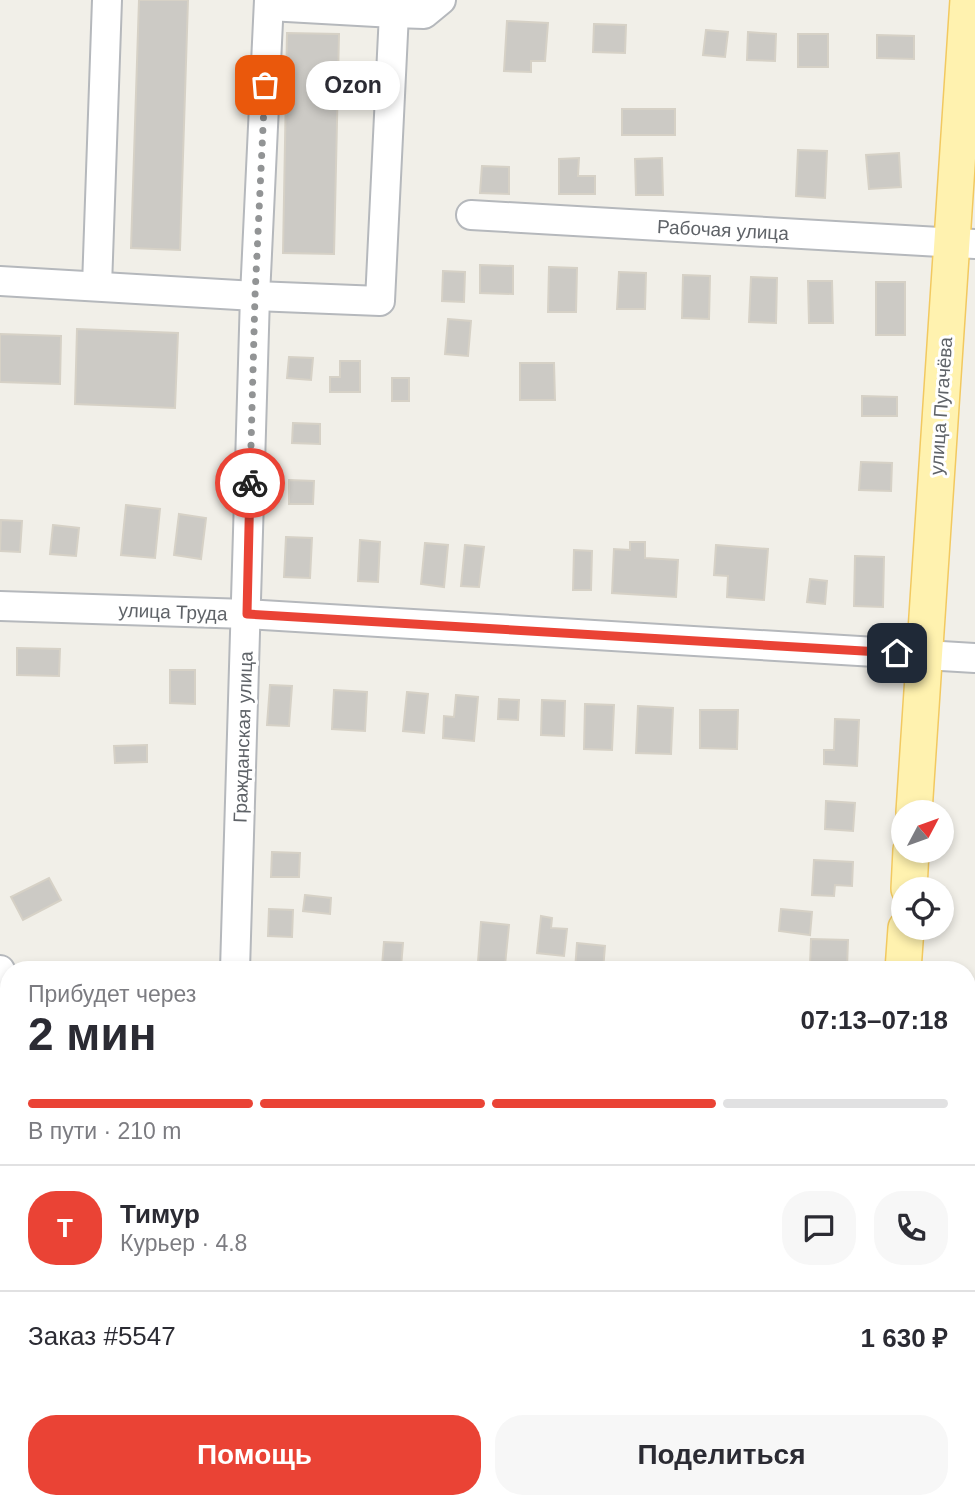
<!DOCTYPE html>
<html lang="ru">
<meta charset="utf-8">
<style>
:root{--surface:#fff;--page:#f7f7f7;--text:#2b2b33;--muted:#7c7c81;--line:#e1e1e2;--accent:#ea4335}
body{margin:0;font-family:Helvetica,sans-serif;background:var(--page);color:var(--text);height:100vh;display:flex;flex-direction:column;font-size:26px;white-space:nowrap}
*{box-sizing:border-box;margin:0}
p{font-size:23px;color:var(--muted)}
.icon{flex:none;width:38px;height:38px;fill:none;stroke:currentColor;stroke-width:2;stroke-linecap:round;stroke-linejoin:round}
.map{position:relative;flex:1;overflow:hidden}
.sheet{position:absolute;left:0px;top:961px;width:976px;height:548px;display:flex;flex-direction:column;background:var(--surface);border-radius:28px 28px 0 0;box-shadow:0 4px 10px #0003}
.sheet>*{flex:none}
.needle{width:46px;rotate:49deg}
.buttons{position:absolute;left:891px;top:800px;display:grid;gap:14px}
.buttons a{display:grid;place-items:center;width:63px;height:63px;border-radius:50%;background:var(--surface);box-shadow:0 4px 10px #0003;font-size:35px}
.pin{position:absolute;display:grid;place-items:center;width:60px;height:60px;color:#fff;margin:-30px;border-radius:14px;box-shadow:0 4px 10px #0006}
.courier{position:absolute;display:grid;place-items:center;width:70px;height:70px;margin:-35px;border:5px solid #ea4335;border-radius:50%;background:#fff;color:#222;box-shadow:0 2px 9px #0007}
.bubble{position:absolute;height:49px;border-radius:24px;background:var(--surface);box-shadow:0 4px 10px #0003;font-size:23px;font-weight:600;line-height:49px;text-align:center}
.head em{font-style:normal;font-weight:600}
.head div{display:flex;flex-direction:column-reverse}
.head{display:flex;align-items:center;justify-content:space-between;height:119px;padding:0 28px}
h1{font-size:46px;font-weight:600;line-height:52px}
.bar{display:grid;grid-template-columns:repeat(4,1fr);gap:10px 7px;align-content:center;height:84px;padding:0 28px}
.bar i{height:9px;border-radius:5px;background:var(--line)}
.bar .active{background:var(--accent)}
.bar p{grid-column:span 4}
.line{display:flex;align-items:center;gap:18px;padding:0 28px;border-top:2px solid var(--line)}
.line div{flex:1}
.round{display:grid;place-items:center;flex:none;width:74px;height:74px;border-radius:28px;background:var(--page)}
.primary-button{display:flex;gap:14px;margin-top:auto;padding:14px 28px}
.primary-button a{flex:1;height:80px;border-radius:28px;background:var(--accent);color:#fff;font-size:28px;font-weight:600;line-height:80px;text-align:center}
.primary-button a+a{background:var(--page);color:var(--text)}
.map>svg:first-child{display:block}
</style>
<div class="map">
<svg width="975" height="1507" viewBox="0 0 975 1507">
<rect width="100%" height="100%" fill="#f1efe8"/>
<polygon fill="#e1ded6" points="9,1282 9,1363 0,1369 0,1284"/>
<g fill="#cccac5" stroke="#d6d1c6" stroke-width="2">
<polygon points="139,0 188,0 180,250 131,248"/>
<polygon points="507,21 548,23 545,61 531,61 531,72 504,71"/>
<polygon points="594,24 626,25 625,53 593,52"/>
<polygon points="706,30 728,32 725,57 703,55"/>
<polygon points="748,32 776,34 775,61 747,60"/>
<polygon points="287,33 339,34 334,254 283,253"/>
<rect x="798" y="34" width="30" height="33"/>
<polygon points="877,35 914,36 914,59 877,58"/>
<rect x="622" y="109" width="53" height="26"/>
<polygon points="798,150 827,151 825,198 796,196"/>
<polygon points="899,153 901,187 869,189 866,155"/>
<polygon points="579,158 578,176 595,176 595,194 559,194 559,159"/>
<polygon points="662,158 663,195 636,195 635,159"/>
<polygon points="482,166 509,167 509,194 480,193"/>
<polygon points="480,265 513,266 513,294 480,293"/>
<polygon points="549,267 577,268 576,312 548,312"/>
<polygon points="443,271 465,272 464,302 442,301"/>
<polygon points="619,272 646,273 645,309 617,309"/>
<polygon points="683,275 710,276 709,319 682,318"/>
<polygon points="751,277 777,278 776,323 749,322"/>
<polygon points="808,281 832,281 833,323 809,323"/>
<rect x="876" y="282" width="29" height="53"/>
<polygon points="448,319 471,321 468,356 445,354"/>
<polygon points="77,329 178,333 175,408 75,404"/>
<polygon points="0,334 61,336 60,384 0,382"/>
<polygon points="289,357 313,358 311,380 287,378"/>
<polygon points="340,361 360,361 360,392 330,392 330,377 340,377"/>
<polygon points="520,363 554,363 555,400 520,400"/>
<rect x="392" y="378" width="17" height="23"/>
<polygon points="862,396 897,397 897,416 862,416"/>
<polygon points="293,423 320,424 320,444 292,443"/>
<polygon points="861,462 892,463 891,491 859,490"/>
<polygon points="289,480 314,481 313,504 289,504"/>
<polygon points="126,505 160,509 155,558 121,555"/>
<polygon points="179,514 206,518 201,559 174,555"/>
<polygon points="1,520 22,521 20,552 0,551"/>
<polygon points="53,525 79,528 76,556 50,554"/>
<polygon points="286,537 312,538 310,578 284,577"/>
<polygon points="360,540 380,542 378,582 358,581"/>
<polygon points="630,542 645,542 645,558 678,560 676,597 612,593 614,549 630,550"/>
<polygon points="425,543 448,545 444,587 421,584"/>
<polygon points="465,545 484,547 479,587 461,586"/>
<polygon points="716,545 768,549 764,600 727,597 728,576 714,575"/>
<polygon points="574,550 592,551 591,590 573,590"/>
<polygon points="855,556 884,557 883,607 854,606"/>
<polygon points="810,579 827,581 825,604 807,602"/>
<polygon points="17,648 60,649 59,676 17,675"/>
<polygon points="170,670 195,670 195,704 170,703"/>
<polygon points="270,685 292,686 289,726 267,725"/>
<polygon points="334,690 367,692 365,731 332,729"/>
<polygon points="407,692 428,694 424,733 403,731"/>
<polygon points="456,695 478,697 474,741 443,738 444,716 454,717"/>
<polygon points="499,699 519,700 518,720 498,719"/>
<polygon points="542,700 565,701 564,736 541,735"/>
<polygon points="585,704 614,705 612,750 584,749"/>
<polygon points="638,706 673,708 671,754 636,753"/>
<polygon points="700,710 738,710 737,749 700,748"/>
<polygon points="835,719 859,720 857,766 824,764 824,750 834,750"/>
<polygon points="147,745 147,762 115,763 114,746"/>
<polygon points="826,801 855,803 853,831 825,829"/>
<polygon points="272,852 300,853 299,877 271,877"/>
<polygon points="814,860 853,862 852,886 835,885 834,896 812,895"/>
<polygon points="49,878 61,900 23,920 11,897"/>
<polygon points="305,895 331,898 330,914 303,911"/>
<polygon points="269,909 293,910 292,937 268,936"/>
<polygon points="781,909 812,912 810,935 779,931"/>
<polygon points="541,916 552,918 551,928 567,929 564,956 537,953"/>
<polygon points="481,922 509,925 505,965 478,962"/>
<polygon points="811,939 848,940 847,968 810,966"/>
<polygon points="384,942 403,943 401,967 382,966"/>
<polygon points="577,943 605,946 603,970 575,970"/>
<rect x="687" y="964" width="35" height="6"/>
<polygon points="9,1075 9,1116 8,1117 0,1101 0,1079"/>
<polygon points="9,1448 9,1487 0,1491 0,1451"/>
<polygon points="238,1500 266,1500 268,1507 240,1507"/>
</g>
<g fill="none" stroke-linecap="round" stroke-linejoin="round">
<g stroke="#b5b8bc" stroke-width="32">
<g id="minor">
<polyline points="394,13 424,14 441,0"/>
<polyline points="471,215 975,244"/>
<polyline points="0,281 255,296 380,301 394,13 269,6"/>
<polyline points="97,286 107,0"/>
<polyline points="0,606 247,614 975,658"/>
<polyline points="0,970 9,987"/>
<polyline points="235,970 255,296 269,0"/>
<polyline points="968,1083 975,1083"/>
<polyline points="209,1500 211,1507"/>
<polyline points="403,1507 418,1500"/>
<polyline points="866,1507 867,1500"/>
</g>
</g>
<g stroke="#f2c960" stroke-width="38">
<g id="major">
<polyline points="914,812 968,0"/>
<polyline points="909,889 911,850"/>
<polyline points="903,970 906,928"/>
<polyline points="0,1037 9,1035"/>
</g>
</g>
<use href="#minor" stroke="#fff" stroke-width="28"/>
<use href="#major" stroke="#fff2af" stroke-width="35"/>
</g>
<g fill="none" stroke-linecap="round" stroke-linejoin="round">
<polyline stroke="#929495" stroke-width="7" stroke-dasharray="0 12.6" points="250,483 255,296 265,85"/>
<polyline stroke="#ea4335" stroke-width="9" points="250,483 247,614 897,653"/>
</g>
<g text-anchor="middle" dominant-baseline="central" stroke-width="6" stroke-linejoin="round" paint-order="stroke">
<g font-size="19" fill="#5f6368" stroke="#fff">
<text transform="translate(723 230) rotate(3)">Рабочая улица</text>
<text transform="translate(941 406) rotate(-86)">улица Пугачёва</text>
<text transform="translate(173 612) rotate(2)">улица Труда</text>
<text transform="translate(243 737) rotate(-88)">Гражданская улица</text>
</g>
</g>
</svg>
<div class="buttons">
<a><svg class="needle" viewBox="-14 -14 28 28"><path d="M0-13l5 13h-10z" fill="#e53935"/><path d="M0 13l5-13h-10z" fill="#7c7c81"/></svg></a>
<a><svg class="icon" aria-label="locate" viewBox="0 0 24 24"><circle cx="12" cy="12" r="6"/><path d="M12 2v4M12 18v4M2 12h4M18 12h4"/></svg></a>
</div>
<div class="pin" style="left:265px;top:85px;background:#ea580c"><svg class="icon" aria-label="bag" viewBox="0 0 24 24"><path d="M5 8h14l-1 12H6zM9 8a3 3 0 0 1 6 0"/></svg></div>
<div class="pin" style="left:897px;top:653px;background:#1f2937"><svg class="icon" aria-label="home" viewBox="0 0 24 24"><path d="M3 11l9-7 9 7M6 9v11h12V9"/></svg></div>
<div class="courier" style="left:250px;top:483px"><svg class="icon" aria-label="bike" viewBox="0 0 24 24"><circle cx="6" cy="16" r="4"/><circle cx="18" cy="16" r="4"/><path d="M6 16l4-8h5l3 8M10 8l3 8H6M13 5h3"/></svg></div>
<div class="bubble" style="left:306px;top:61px;width:94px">Ozon</div>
<section class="sheet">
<div class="head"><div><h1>2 мин</h1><p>Прибудет через</p></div><em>07:13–07:18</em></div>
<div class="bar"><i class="active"></i><i class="active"></i><i class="active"></i><i></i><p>В пути · 210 m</p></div>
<div class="line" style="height:126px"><b class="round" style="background:var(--accent);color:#fff">Т</b><div><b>Тимур</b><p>Курьер · 4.8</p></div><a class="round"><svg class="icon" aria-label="chat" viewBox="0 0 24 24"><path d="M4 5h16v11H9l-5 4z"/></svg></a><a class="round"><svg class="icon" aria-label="phone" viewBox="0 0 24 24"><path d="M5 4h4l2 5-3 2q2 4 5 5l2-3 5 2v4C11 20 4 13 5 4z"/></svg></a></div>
<div class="line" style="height:91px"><div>Заказ #5547</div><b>1 630 ₽</b></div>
<div class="primary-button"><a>Помощь</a><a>Поделиться</a></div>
</section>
</div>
